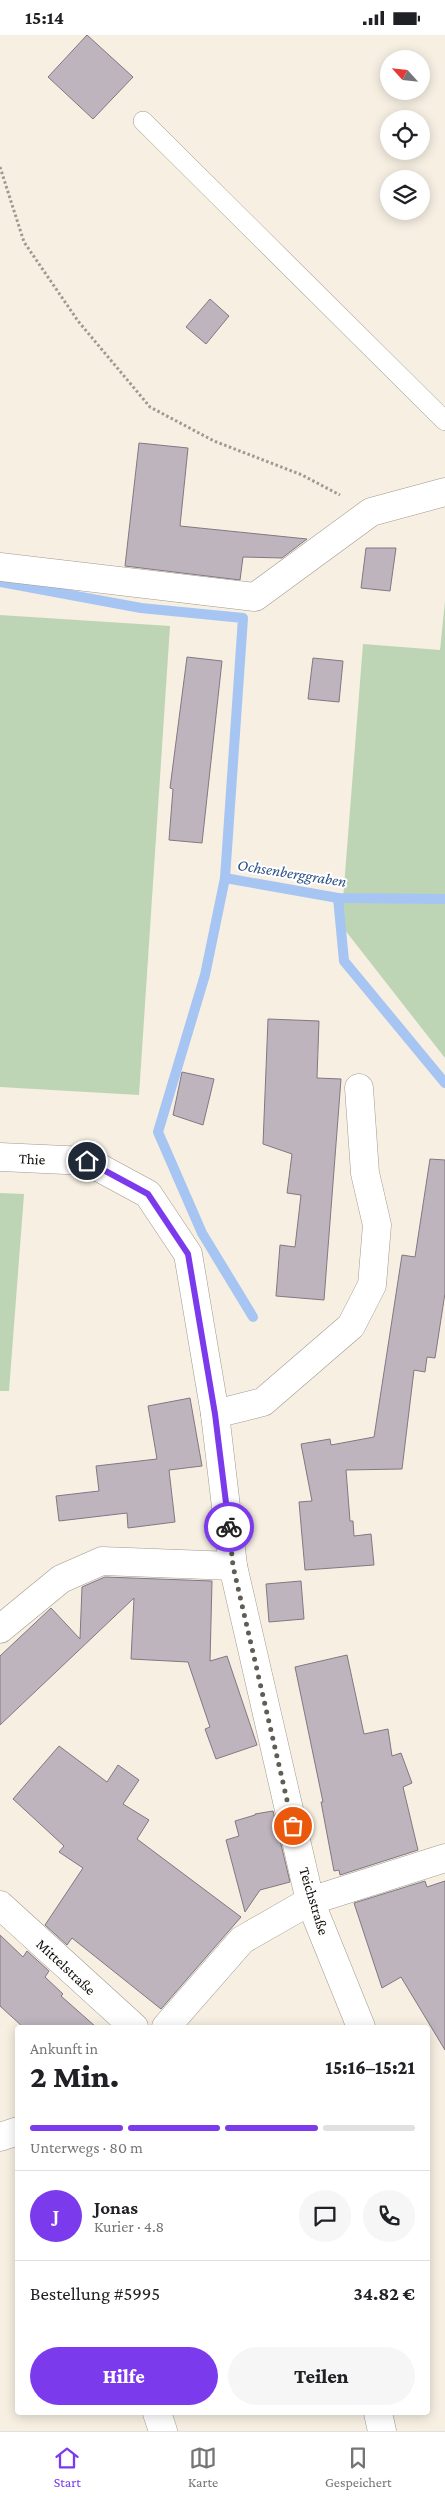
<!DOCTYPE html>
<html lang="de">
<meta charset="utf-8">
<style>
:root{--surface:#fff;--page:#f6f6f6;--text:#202124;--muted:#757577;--line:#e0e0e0;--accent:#7c3aed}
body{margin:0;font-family:"Crimson Pro",serif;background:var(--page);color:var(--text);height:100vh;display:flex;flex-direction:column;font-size:19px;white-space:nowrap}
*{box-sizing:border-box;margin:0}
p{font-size:16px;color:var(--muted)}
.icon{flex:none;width:28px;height:28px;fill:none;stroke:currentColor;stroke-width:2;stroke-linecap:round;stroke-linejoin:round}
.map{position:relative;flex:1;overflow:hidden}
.sheet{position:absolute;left:15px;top:1990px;width:415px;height:390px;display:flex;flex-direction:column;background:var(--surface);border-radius:5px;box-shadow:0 2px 12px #0003}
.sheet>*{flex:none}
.needle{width:32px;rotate:297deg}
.buttons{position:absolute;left:380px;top:15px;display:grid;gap:10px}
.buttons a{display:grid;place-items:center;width:50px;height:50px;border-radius:50%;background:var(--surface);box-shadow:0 2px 12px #0003;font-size:25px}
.pin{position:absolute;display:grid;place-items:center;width:42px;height:42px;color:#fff;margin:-21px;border:2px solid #fff;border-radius:50%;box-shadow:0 1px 5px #0007}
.courier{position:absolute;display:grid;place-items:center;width:50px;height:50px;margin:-25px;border:4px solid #7c3aed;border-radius:50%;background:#fff;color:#222;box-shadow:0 1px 6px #0007}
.summary em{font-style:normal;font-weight:800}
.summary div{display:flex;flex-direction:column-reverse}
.summary{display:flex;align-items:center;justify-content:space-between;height:85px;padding:0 15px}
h1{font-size:32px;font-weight:800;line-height:38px}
.bar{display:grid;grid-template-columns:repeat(4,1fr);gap:8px 5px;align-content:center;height:60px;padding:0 15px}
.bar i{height:6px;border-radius:4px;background:var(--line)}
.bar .selected{background:var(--accent)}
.bar p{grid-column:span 4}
.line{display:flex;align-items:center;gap:12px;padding:0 15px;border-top:1px solid var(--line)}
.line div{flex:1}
.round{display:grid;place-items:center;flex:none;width:52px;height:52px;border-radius:26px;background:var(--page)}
.action{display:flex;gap:10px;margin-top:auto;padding:10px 15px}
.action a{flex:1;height:58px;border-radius:30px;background:var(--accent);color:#fff;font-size:20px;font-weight:800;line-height:58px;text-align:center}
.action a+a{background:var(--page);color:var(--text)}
.status{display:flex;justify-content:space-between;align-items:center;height:35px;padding:0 25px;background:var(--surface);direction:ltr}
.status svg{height:14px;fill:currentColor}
.tabs{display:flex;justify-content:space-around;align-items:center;height:70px;border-top:1px solid var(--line);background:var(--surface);font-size:14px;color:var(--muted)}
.tabs a{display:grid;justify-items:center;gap:2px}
.tabs .selected{color:var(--accent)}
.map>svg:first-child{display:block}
</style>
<div class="status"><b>15:14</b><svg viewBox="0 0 49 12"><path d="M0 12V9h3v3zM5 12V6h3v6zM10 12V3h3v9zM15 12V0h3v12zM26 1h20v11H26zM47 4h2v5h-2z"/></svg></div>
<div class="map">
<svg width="445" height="2396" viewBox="0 0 445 2396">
<rect width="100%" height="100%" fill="#f6efe2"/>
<g fill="#bdd5b5">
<polygon points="445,566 445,1023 341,890 363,609 440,615"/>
<polygon points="0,580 170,591 139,1060 0,1052"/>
<polygon points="0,1158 24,1159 9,1356 0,1356"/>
</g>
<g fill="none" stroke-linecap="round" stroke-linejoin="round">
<g stroke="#a7c5f2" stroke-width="10">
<polyline points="0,547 141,573 243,583 225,843 205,940 158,1097 202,1198 253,1282"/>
<polyline points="225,843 338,863 445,864"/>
<polyline points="338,863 344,926 445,1048"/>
</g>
</g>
<g fill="#beb4be" stroke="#827882">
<polygon points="87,0 133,42 93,84 48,42"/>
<polygon points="210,264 229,281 206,309 186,292"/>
<polygon points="139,408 188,413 180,491 307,504 282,523 243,522 240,545 125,531"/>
<polygon points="366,513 396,513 390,556 361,553"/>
<polygon points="187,622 222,626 202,808 169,805 173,754 170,753"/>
<polygon points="313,623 343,626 339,667 308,664"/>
<polygon points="268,984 319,986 317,1043 341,1044 324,1265 276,1261 280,1210 295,1212 301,1160 287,1158 292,1119 263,1109"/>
<polygon points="182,1037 214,1044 203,1090 173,1080"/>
<polygon points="430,1124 445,1125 445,1258 435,1323 427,1322 425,1337 414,1335 402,1434 346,1435 350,1486 353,1486 354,1501 371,1499 374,1530 305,1535 299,1467 312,1466 301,1409 330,1404 331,1410 374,1402 402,1220 415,1222"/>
<polygon points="190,1363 202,1431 169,1435 175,1487 128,1493 127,1478 59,1486 56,1461 99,1456 96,1431 157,1424 148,1371"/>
<polygon points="105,1542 212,1546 210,1626 227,1621 257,1710 216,1724 205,1694 210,1692 188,1627 131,1624 134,1563 0,1690 0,1621 51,1573 80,1604 82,1552"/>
<polygon points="301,1546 304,1584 269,1587 266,1549"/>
<polygon points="347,1620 364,1699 388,1694 392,1721 401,1718 412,1748 403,1752 418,1815 340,1840 339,1835 334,1836 321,1767 323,1767 295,1632"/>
<polygon points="59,1711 107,1747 118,1730 139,1745 123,1769 149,1785 137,1804 241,1882 161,1974 72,1903 67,1910 45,1890 83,1833 59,1817 64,1811 13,1764"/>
<polygon points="273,1776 290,1847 260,1855 245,1877 226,1805 239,1801 235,1786 255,1780 255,1779"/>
<polygon points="425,1846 427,1852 445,1846 445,2015 401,1942 382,1953 354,1868"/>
<polygon points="0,1900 23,1922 27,1916 49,1936 45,1942 63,1959 61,1961 96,1992 23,1992 0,1971"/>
</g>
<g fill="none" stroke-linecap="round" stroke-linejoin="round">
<g stroke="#a09a8e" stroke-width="20">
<polyline id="lane" points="143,86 445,386"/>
</g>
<g stroke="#a09a8e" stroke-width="29">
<g id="street">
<polyline points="0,532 255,562 371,477 445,457"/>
<polyline points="0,1122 87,1126 148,1159 188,1219 215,1379 233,1531 310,1866 361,1992"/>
<polyline points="215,1379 263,1367 351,1291 372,1250 377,1190 365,1138 359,1053"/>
<polyline points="0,1594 61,1544 102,1526 233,1531"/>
<polyline points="0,1870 134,1992"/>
<polyline points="166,1992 242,1905 310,1866 445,1823"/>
<polyline points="0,2102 18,2096"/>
<polyline points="157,2378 163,2396"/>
<polyline points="378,2378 382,2396"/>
</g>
</g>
<polyline stroke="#9f9a91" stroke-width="3" stroke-dasharray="2.5 2.5" stroke-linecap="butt" points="0,132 24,207 78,286 150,372 214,406 302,440 340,460"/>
<use href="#lane" stroke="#fff" stroke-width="19"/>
<use href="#street" stroke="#fff" stroke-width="28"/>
</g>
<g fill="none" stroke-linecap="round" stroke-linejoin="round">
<polyline stroke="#605d56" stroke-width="5" stroke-dasharray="0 9" points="229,1492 233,1531 293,1791"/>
<polyline stroke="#7c3aed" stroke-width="6" points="87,1126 148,1159 188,1219 215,1379 229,1492"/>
</g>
<g text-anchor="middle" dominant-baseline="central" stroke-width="4" stroke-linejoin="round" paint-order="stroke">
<g font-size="15" fill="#100e0a" stroke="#fff">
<text transform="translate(32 1124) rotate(3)">Thie</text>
<text transform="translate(314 1866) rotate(73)">Teichstraße</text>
<text transform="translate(66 1932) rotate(43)">Mittelstraße</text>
</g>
<g font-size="16" font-style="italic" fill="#2d5289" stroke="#fff">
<text transform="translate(292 838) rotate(9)">Ochsenberggraben</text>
</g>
</g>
</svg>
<div class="buttons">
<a><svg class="needle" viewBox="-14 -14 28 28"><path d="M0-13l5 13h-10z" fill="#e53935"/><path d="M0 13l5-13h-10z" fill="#757577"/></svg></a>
<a><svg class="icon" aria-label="locate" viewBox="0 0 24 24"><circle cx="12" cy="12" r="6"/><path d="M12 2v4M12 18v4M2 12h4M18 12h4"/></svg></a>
<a><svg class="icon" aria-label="layers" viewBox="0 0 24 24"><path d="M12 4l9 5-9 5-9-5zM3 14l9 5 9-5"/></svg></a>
</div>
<div class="pin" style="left:293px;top:1791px;background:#ea580c"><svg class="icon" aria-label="bag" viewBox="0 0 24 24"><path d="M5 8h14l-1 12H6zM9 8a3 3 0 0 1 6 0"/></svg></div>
<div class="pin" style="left:87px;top:1126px;background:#1f2937"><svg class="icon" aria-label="home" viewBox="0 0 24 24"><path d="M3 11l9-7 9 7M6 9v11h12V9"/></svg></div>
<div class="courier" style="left:229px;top:1492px"><svg class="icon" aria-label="bike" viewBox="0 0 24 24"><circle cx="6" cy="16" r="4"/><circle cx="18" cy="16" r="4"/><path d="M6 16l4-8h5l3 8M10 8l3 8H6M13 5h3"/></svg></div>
<section class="sheet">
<div class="summary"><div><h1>2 Min.</h1><p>Ankunft in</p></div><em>15:16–15:21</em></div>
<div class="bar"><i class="selected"></i><i class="selected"></i><i class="selected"></i><i></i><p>Unterwegs · 80 m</p></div>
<div class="line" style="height:90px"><b class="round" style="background:var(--accent);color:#fff">J</b><div><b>Jonas</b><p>Kurier · 4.8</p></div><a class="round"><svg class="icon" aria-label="chat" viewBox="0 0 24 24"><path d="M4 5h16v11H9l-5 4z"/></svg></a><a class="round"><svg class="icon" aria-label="phone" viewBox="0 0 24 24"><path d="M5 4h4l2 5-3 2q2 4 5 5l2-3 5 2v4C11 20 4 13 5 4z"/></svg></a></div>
<div class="line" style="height:65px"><div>Bestellung #5995</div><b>34.82 €</b></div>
<div class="action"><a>Hilfe</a><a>Teilen</a></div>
</section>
</div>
<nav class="tabs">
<a class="selected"><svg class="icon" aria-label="home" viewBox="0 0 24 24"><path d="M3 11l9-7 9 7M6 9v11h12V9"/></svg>Start</a>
<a><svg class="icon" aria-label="map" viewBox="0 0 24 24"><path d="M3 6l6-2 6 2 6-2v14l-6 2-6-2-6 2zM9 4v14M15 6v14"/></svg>Karte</a>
<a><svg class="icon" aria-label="saved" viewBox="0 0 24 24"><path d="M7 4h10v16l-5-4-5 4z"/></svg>Gespeichert</a>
</nav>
